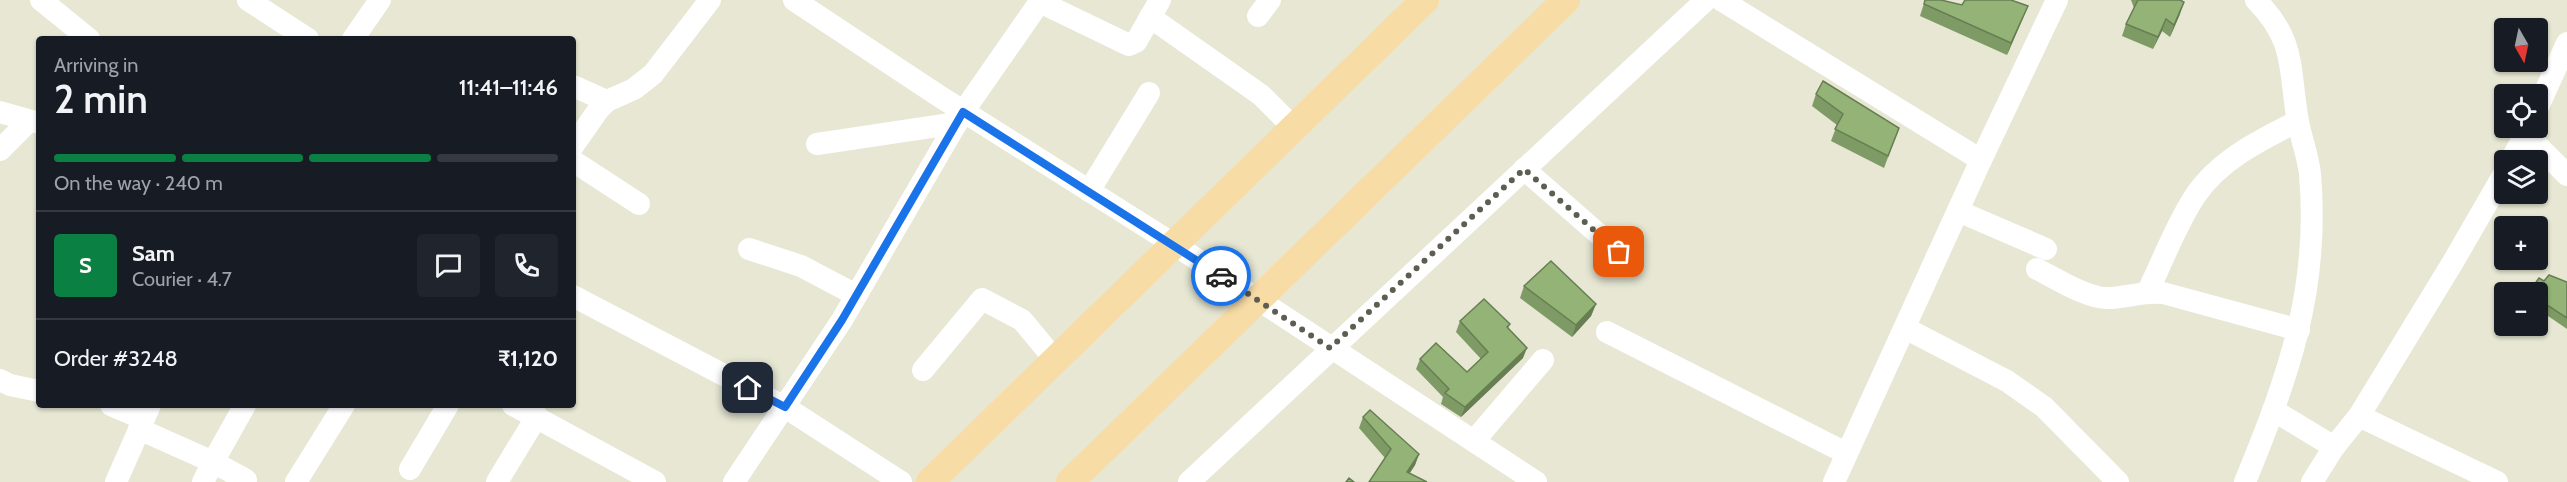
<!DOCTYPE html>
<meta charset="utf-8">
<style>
:root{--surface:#171b24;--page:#20242c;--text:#f1f3f6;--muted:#9ea1a6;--line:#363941;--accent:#0b8043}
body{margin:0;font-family:Cabin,sans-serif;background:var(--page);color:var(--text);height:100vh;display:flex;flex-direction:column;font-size:22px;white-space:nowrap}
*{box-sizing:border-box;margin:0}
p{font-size:20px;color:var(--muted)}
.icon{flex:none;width:33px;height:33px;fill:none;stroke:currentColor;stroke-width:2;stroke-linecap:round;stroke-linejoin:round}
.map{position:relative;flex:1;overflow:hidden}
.details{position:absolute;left:36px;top:36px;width:540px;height:372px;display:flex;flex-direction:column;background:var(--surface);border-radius:6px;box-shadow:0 2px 4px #0004}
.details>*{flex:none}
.needle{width:39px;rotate:171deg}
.buttons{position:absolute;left:2494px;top:18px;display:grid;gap:12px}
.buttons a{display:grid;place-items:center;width:54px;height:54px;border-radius:6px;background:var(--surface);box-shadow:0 2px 4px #0004;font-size:30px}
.pin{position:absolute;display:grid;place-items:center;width:51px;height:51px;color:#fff;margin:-26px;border-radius:12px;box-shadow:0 3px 9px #0006}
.courier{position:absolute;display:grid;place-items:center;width:60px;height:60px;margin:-30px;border:4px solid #1a73e8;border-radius:50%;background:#fff;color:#222;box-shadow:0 2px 8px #0007}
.headline em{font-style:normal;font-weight:600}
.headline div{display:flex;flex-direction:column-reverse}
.headline{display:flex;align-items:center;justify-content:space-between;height:102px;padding:0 18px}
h1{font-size:39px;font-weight:600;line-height:45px}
.bar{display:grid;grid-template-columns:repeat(4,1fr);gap:9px 6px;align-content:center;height:72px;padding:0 18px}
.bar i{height:8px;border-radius:4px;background:var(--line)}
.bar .selected{background:var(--accent)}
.bar p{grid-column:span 4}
.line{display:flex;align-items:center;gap:15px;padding:0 18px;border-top:2px solid var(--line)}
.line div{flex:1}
.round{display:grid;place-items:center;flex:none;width:63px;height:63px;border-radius:6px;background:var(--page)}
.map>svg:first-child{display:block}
</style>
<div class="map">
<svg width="2567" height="482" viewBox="0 0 2567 482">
<rect width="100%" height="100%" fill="#e7e7d4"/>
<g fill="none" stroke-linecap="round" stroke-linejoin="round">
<g stroke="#fff" stroke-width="22">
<polyline points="41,0 89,39"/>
<polyline points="248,0 308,39"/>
<polyline points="794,0 939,96 1175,245 1536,482"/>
<polyline points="1721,0 1981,160"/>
<polyline points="1040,2 1129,45 1136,42 1160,0"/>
<polyline points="1258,16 1270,0"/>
<polyline points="1150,17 1261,95 1294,128"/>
<polyline points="353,39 380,0"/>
<polyline points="573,86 607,101"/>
<polyline points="2538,107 2567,43"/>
<polyline points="0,112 39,123"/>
<polyline points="2526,134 2567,175"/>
<polyline points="817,144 957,123"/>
<polyline points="573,146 599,109 607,101 634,89 653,74 710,0"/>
<polyline points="0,150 29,121"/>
<polyline points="2511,160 2529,128"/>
<polyline points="573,161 639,204"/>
<polyline points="1524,169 1619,252"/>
<polyline points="1089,191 1149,93"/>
<polyline points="1958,211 2046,249"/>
<polyline points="749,249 801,266 856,295"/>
<path d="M2037,269c18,9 50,29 69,29 20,0 37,-7 57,-5l136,37"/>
<path d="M2148,291c15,-31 28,-66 47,-95 24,-36 65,-56 103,-75"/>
<polyline points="573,296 785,407 901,482"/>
<polyline points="1905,328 2007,381 2044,407 2118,482"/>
<polyline points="1607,332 1846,453"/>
<polyline points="923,370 982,299 1022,320 1056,361"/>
<polyline points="0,380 10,385 39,391"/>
<polyline points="111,405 144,419"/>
<polyline points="513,405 655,482"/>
<polyline points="2273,410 2334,447"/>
<polyline points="2359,416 2497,482"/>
<polyline points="139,429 213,462 245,405"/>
<polyline points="1474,441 1543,360"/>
<polyline points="410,469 448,405"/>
<polyline points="116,482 150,405"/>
<polyline points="203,482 213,462 246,480"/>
<polyline points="296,482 344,405"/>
<polyline points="497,482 537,416"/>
<polyline points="734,482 842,320 963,112 1041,0"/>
<polyline points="1189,482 1706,0"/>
<polyline points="1834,482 1981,160 2057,0"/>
<path d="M2245,482c43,-105 75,-192 65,-308 -2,-19 -10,-38 -13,-58 -8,-51 -2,-76 -41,-116"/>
<polyline points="2312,482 2334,447 2359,416 2453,262 2505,172"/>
</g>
<g stroke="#f8dca6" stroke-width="28">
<polyline points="930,482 1425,0"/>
<polyline points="1070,482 1566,0"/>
</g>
</g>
<g fill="#7e9b65">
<polygon points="1925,0 2023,18 2007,55 1920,16"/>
<polygon points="2131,0 2180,0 2180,14 2170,37 2162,31 2153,49 2122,36 2126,24 2134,8"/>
<polygon points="1816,94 1899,128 1884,168 1831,141 1837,125 1812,106"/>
<polygon points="2544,281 2567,282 2567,329 2538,309 2538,292"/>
<polygon points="1524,286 1596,304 1591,316 1572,337 1520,298"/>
<polygon points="1460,321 1510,324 1508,329 1523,358 1461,417 1441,404 1443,397 1416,369 1420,359 1467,372 1481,359 1456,332"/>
<polygon points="1363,417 1419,454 1415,465 1409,474 1369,482 1385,458 1359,428"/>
</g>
<g fill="#677e53">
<polygon points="2184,2 2180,14 2170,37 2174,25"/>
<polygon points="2028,6 2023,18 2007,55 2011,43"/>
<polygon points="2166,19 2162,31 2153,49 2158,37"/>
<polygon points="1596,304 1591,316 1572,337 1576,325"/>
<polygon points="1527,348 1523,358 1461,417 1465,407"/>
<polygon points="1419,454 1415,465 1404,482 1407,472"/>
</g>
<g fill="#93b476" stroke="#677e53" stroke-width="1.5">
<polygon points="1925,0 1941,0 1962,5 1965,0 2011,0 2028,6 2011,43 1924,4"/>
<polygon points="2138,0 2180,0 2184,2 2174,25 2166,19 2158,37 2126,24"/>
<polygon points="1823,81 1899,128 1888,156 1835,129 1843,114 1816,94"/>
<polygon points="1551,261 1596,304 1576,325 1524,286"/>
<polygon points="2549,275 2567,282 2567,318 2538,299 2538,292 2529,292 2539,278 2544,281"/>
<polygon points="1484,299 1510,324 1507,327 1527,348 1465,407 1445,393 1449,389 1420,359 1436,343 1467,372 1488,352 1460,321"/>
<polygon points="1370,410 1419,454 1407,472 1427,482 1369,482 1391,449 1363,417"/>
<polygon points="1349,478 1354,482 1346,482"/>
</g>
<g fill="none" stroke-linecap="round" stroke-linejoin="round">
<polyline stroke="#5d5d52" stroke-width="6" stroke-dasharray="0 10.8" points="1221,276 1330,348 1524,169 1619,252"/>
<polyline stroke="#1a73e8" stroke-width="8" points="748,388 785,407 842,320 963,112 1221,276"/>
</g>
</svg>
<div class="buttons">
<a><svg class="needle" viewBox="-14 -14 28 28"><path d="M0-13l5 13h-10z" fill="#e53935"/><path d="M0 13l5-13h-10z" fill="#9ea1a6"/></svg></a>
<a><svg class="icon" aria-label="locate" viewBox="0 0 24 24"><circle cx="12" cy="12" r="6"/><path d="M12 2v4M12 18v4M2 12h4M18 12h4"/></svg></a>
<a><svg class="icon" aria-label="layers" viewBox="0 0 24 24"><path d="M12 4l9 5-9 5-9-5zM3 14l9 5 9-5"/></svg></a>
<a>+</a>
<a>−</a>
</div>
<div class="pin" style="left:1619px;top:252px;background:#ea580c"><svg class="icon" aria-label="bag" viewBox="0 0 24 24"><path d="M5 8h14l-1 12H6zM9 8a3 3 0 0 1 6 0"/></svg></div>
<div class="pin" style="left:748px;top:388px;background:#1f2937"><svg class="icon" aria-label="home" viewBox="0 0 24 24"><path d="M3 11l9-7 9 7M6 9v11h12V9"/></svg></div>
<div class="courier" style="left:1221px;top:276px"><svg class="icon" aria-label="car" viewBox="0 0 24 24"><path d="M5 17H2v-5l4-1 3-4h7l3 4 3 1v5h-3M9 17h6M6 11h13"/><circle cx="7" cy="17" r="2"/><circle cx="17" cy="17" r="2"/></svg></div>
<section class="details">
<div class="headline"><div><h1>2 min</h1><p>Arriving in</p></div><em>11:41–11:46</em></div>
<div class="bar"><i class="selected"></i><i class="selected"></i><i class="selected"></i><i></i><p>On the way · 240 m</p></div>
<div class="line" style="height:108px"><b class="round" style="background:var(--accent);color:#fff">S</b><div><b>Sam</b><p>Courier · 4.7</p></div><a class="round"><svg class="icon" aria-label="chat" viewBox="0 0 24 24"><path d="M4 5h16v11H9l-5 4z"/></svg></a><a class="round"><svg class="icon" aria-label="phone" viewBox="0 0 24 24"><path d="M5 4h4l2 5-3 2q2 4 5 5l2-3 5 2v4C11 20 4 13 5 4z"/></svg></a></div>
<div class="line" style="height:78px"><div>Order #3248</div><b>₹1,120</b></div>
</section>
</div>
